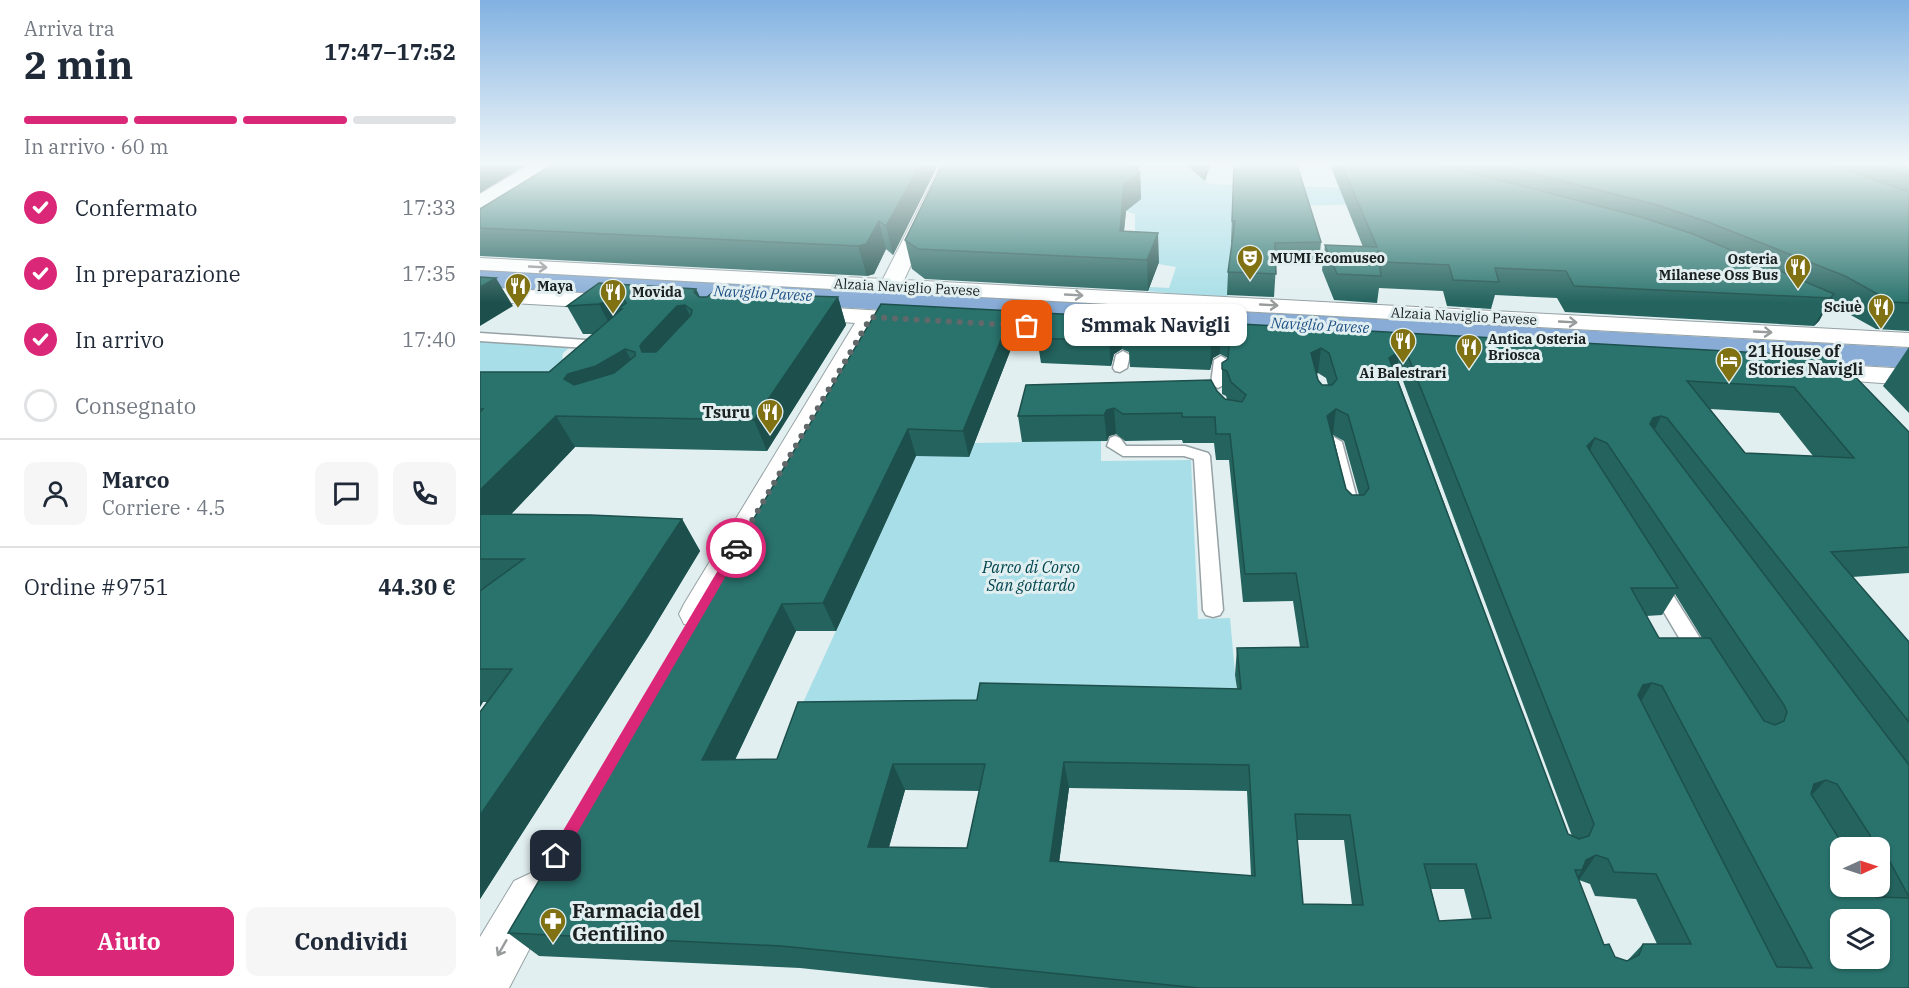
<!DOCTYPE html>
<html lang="it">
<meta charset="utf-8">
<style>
:root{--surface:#fff;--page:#f6f6f7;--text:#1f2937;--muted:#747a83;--line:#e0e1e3;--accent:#db2777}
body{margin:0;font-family:"IBM Plex Serif",serif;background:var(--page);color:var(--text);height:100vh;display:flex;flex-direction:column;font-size:22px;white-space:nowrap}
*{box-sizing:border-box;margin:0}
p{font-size:20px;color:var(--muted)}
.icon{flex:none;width:33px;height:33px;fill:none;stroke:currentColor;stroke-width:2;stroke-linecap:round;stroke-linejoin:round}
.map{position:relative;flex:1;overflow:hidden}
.details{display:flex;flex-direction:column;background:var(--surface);width:480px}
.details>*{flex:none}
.needle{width:39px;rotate:87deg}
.buttons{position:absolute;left:1350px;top:837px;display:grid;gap:12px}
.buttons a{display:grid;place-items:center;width:60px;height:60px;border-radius:12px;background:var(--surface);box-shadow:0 2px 4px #0004;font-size:30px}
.pin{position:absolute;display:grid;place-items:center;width:51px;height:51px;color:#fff;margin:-26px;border-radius:12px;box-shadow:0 3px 9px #0006}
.courier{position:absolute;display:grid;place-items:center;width:60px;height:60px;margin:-30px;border:4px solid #db2777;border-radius:50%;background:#fff;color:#222;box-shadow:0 2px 8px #0007}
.bubble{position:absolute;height:42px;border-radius:12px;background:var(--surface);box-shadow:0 2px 4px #0004;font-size:20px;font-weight:700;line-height:42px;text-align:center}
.overview em{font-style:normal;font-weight:700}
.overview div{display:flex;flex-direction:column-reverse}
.overview{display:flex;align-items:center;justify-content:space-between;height:102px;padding:0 24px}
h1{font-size:39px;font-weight:700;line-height:45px}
.bar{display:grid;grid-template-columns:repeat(4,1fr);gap:9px 6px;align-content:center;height:72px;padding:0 24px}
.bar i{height:8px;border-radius:4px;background:var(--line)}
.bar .on{background:var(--accent)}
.bar p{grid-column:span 4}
.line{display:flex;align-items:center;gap:15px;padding:0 24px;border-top:2px solid var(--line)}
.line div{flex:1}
.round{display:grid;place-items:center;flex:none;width:63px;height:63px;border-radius:12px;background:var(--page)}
ol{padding:0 24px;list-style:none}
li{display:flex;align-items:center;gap:18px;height:66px}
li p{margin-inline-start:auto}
li .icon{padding:6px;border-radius:50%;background:var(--accent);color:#fff;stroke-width:4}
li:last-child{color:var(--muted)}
li i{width:33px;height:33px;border:3px solid var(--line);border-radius:50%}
.cta{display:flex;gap:12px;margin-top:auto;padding:12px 24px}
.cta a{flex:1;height:69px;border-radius:12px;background:var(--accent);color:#fff;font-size:24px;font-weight:700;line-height:69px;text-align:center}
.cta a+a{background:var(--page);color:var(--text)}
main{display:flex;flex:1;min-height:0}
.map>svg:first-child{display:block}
</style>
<main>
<section class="details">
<div class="overview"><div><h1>2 min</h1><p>Arriva tra</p></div><em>17:47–17:52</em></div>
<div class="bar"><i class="on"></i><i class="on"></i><i class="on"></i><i></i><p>In arrivo · 60 m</p></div>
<ol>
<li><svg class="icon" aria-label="check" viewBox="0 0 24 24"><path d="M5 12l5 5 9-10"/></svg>Confermato<p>17:33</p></li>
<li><svg class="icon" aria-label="check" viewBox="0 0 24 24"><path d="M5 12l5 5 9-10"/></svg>In preparazione<p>17:35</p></li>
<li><svg class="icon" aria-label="check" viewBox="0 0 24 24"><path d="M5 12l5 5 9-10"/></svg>In arrivo<p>17:40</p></li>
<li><i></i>Consegnato</li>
</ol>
<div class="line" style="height:108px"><a class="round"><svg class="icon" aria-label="person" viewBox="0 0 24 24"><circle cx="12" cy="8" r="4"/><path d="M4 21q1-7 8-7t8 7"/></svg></a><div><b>Marco</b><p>Corriere · 4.5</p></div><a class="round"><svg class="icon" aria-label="chat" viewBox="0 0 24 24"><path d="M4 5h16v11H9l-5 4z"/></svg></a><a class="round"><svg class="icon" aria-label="phone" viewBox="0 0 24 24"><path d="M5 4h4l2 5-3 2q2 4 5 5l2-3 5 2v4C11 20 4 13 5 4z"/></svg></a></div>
<div class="line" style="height:78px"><div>Ordine #9751</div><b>44.30 €</b></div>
<div class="cta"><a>Aiuto</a><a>Condividi</a></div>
</section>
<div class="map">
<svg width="1429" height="988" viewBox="0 0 1429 988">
<rect width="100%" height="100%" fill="#e2eff1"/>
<g fill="#a8dee7">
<polygon points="659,165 706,165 730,184 880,188 997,202 758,207 756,243 747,299 668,291 670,287 689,288 696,267 655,260 655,214 527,171"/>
<polygon points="0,341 90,347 83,353 82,358 88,362 92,398 0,397"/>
<polygon points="621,441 621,461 711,460 718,619 750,618 759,717 311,729 436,456 494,443"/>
</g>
<polygon fill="#88acd6" points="0,270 1429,348 1429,368 0,287"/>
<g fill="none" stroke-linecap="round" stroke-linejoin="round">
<g stroke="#95a1a4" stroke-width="3">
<g id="lane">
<polygon points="0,333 106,340 124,337 130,341 129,344 106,348 0,341"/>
<polygon points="643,351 650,355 647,368 640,372 635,371 633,368 636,355"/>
<polygon points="741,356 748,360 745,384 738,388 731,384 734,360"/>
<polygon points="635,436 640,438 646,446 705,446 728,453 730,456 743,610 740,615 733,617 726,615 723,610 714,459 704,456 643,456 627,446 630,438"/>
<polygon points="854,437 862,442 877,499 875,503 863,503 861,499 846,442"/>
<polygon points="1178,580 1185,582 1228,651 1231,657 1228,663 1221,665 1214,663 1169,587 1171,582"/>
</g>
</g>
<g stroke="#95a1a4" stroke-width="2">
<g id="street">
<polygon points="49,165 69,165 7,206 0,208 0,194"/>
<polygon points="461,165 477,165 424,280 1429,333 1429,347 0,270 0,258 403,279"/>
<polygon points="0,287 137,295 145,297 148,302 145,307 137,309 0,301"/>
<polygon points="322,306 437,313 445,315 449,320 445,325 437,327 398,325 230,624 217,628 204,624 199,614 204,604 375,323 314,318 310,313 314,308"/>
<polygon points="492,316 601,322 610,324 613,329 610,334 601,336 484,328 480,323 484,318"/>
<polygon points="1328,363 1429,369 1429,385 1319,377 1315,371 1319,365"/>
<polygon points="51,873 68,881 76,898 29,988 0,988 0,937 34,881"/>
</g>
</g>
<use href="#lane" fill="#fff" fill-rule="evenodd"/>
<use href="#street" fill="#fff" fill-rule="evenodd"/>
</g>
<g fill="#24635e" fill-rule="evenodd">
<polygon points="72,165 458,165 413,255 406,249 394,274 387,276 0,256 0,209"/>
<polygon points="462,165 663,165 657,170 660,172 661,199 646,211 644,231 679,262 668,291 445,279 432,269 425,240"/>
<polygon points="706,165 730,165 725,181"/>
<polygon points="754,165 841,242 839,264 796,265 794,297 747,295 748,272 752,243 751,243"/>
<polygon points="850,165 1429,165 1429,331 1396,329 1349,303 1339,321 1334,326 1085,312 1077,298 1015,295 1011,309 967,306 963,291 899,288 897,303 854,300 842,270 845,245 883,247"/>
<polygon points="119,283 216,289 220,297 358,297 366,325 287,451 95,447 31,514 202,519 220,551 168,637 0,899 0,712 7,702 3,702 0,707 0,372 69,372 114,334 103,334 87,306"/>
<path d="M401,304l132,7 3,25 -47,121 -53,-1 -80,175h-40l-61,129 42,-1 200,-59 260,-11 -2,-14 2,-27 63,-1 -7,-46 -50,1 -14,-142h-13l-2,-17h-31l-1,-3 -57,1 -9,-7 -7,2 -2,5 -85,1 -4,-26 199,-25 8,8h2l-1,-3 -4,-2v-31l6,-4v-1l-8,-4 -7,4 -3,12 -80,-3 -1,-15 -7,-3 -8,5 -3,12 -70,-3 -4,-25 7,-25 792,44 73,75v141l-57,4 57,65v346h-918l-191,-20 -261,-12 -31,-23zM838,373l8,5 2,7h-6l-4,-5 -2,-6zM917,377l6,4 169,455 -4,-2zM1230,409l69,4 34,43 -68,-3zM853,435l11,6 15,54h-7l-6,-6zM1195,594l27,44h-43l-13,-22 16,-1zM589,788l178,3 4,85 -192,-14zM425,790l75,1 -13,57 -78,-1zM817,840h47l8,65 -49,-1zM1360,848h40v38h-40zM1099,880l11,4 5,12 41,3 21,45h-14l-16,17 -12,-4 -11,-12zM951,889h33l8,31 -33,1z"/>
<polygon points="1429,347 1429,413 1403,386"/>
</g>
<g fill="#1d504c">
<polygon points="0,165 46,165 0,193"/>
<polygon points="440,165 458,165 413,255 406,226"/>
<polygon points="641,165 663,165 642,183"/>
<polygon points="725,165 730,165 725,181"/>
<polygon points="660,172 661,199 646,211 641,260 640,231 644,184"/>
<polygon points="399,221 406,249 394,274 387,276 378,246"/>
<polygon points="678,233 679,262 668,291 667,260"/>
<polygon points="16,278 33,306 0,326 0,287"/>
<polygon points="216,289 229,317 214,292"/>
<polygon points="1354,294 1339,321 1334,326 1350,298"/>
<polygon points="138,297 153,325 142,309 138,309 147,327 134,333 119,304"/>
<polygon points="358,297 366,325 287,451 274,420"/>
<polygon points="205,305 218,333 177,373 162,352 160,346 197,306"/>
<polygon points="533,311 536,336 489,457 483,431"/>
<polygon points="640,325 642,349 634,354 631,366 629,341 632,330"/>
<polygon points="740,329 740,354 733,358 730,370 731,345 733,333"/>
<polygon points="841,348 838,373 828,378 831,353"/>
<polygon points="145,349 161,378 105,404 84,379 88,374"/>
<polygon points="920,351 915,376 909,358"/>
<polygon points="634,408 636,434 629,436 627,441 624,415 627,410"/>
<polygon points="856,409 853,435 844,443 847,416"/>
<polygon points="76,416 95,447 2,545 0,543 0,490"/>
<polygon points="1181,416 1169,442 1161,444 1173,418"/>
<polygon points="428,429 436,456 356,631 343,603"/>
<polygon points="1115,438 1105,464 1107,446"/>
<polygon points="202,519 220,551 168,637 0,899 0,815"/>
<polygon points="302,604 316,631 242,787 222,760"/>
<polygon points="1172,683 1156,710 1146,712 1163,685"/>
<polygon points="0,699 3,702 0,707"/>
<polygon points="584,762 589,788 576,886 570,861"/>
<polygon points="413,764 425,790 402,872 388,847"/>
<polygon points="1346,780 1321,806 1334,784"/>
<polygon points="1116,855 1099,880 1093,883 1102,870 1106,860"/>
</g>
<g fill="#2a736d" stroke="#1d504c" stroke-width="1.5" fill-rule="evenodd">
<polygon points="72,165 440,165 406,226 399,221 386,244 378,246 0,228 0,209"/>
<polygon points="462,165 651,165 660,172 644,184 640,231 678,233 667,260 438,249 425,240"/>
<polygon points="754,165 817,165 841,242 795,243 796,274 748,272 755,221 752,221"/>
<polygon points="862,165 961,165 1161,217 1213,234 1354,294 1350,298 1094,286 1086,271 1015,268 1019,282 973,280 969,265 903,262 898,250 901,276 857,274 845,245 897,247"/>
<polygon points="1020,165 1354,165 1429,192 1429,303 1412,302 1365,276 1228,222 1177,205"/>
<polygon points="1400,165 1429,165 1429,176"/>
<polygon points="0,277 16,278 0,287"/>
<path d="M119,283l97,6 -2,3 5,5h8l5,-4 126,4 -84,123 -198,-4 -76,74v-78l3,-3h-3v-37h69l73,-63h-4l8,-6 -2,-4 -6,-2 -19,7 -32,2zM205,305l7,5 -1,5 -35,37h-14l-2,-6 2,-3 35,-37zM145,349l10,3v4l-21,17 -40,12 -10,-6 4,-5 28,-8z"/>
<path d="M401,304l132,7 -50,120 -55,-2 -85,174 -41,1 -80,156 75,-1 21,-57 179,-2 3,-17 261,6 -4,-41 71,-1 -12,-74 -51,1 -15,-140h-14l-1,-17h-33v-4l-59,1 -9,-6 -7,2 -3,5 -86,1 8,-31 185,-5 6,11 8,8 17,3 4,-7 -15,-13 -4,-11 -5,-2v-6l6,-4 2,-26 -10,-4 -7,4 -2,12 -83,-3 3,-13 -11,-4 -8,5 -3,11 -72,-3 7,-25 792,44 73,75v115l-78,5 78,90v80l-242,-304 -6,-2 -8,2 -3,6 259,341v132l-20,-37h-9v-12h-9l-1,-13 -33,-51 -11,-4 -12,4 -3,10 34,54h-5v38h30l6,11 33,1v90h-710l-418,-42 -273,-13zM841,348l8,5 8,26 -5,6h-10l-4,-5 -7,-27zM920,351l8,5 186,468 -5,12 -10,3 -11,-5 -179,-476zM1207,381l107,6 60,71 -109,-5zM856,409l12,6 21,73 -5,7h-12l-6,-6 -19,-73zM1115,438l12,5 177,262 3,7 -3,9 -9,4 -11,-4 -54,-83h-51l-28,-50h47l-91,-142zM1172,683l10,3 150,282 -35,-1 -139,-272 5,-10zM584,762l185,3 6,111 -205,-15zM413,764h92l-18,84 -99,-1zM815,814l55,1 13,90 -60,-1zM1116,855l12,4 6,13 42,2 35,70h-48l-4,11 -12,6 -12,-4 -6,-13 -5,1 -29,-75h7l4,-10zM944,864h52l15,54 -52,3zM1360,920h40v38h-40z"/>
<polygon points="0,514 110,515 202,519 146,604 0,815 0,712 32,669 0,669 0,591 44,559 0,559"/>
</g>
<defs><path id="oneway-shaft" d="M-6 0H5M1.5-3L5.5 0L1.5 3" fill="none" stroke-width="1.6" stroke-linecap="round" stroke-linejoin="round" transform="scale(1.5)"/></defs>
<g stroke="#989b9b">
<use href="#oneway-shaft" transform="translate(58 267) rotate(3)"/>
<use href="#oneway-shaft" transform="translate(594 295) rotate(3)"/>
<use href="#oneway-shaft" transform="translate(789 305) rotate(3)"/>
<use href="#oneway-shaft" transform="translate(1088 322) rotate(3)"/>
<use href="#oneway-shaft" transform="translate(1283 332) rotate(3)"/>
<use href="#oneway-shaft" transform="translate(22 948) rotate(120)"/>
</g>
<linearGradient id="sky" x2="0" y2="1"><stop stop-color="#81b1e1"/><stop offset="0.54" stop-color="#f2f8f9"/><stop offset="1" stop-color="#f2f8f9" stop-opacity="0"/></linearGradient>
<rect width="1429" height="303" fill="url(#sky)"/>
<polygon fill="#db2777" points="256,544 262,548 81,861 76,863 71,861 69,856 71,851 253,545"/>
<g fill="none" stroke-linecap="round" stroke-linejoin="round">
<polyline stroke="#61686a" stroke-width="6" stroke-dasharray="0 10.8" points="256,548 391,317 547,326"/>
</g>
<defs>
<g id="theatre-pin" transform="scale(1.35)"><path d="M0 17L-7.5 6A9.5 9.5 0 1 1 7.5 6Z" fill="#807213" stroke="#e2eff1"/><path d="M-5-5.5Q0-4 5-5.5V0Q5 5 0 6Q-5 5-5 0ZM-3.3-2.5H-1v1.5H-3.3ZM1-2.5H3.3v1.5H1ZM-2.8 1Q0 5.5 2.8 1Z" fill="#fff"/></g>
<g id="restaurant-pin" transform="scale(1.35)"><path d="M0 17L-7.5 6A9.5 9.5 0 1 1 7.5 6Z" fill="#807213" stroke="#e2eff1"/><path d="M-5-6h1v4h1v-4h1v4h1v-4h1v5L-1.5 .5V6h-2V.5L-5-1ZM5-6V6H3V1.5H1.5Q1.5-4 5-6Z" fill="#fff"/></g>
<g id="hotel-pin" transform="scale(1.35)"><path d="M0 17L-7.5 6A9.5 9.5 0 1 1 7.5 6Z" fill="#807213" stroke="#e2eff1"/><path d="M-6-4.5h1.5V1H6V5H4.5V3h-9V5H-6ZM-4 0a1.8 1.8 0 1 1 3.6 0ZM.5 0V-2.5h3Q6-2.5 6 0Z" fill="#fff"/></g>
<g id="pharmacy-pin" transform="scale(1.35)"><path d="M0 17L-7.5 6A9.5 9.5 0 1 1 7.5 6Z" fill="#807213" stroke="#e2eff1"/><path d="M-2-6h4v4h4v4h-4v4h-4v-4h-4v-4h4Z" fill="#fff"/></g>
</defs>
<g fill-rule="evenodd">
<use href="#theatre-pin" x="770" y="258"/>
<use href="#restaurant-pin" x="1318" y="267"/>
<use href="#restaurant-pin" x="38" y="286"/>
<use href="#restaurant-pin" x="133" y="292"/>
<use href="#restaurant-pin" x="1401" y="307"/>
<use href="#restaurant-pin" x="923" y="341"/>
<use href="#restaurant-pin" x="989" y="347"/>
<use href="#hotel-pin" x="1249" y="360"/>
<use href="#restaurant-pin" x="290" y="412"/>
<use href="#pharmacy-pin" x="73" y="921"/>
</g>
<g text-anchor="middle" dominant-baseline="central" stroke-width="6" stroke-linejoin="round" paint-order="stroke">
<g font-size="14" font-weight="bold" fill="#1b2021" stroke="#e2eff1" text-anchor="start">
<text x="790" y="258">MUMI Ecomuseo</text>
<text x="1298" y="259" text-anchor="end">Osteria<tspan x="1298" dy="16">Milanese Oss Bus</tspan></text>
<text x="57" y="286">Maya</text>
<text x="152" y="292">Movida</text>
<text x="1382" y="307" text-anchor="end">Sciuè</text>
<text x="1008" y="339">Antica Osteria<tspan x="1008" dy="16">Briosca</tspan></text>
<text x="923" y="373" text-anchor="middle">Ai Balestrari</text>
</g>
<g font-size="14" fill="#1b2021" stroke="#e2eff1">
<text transform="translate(427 287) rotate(3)">Alzaia Naviglio Pavese</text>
<text transform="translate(984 316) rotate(3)">Alzaia Naviglio Pavese</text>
</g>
<g font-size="15" font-style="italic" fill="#1f5085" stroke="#e2eff1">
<text transform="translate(283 293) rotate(3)">Naviglio Pavese</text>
<text transform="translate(840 325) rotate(3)">Naviglio Pavese</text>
</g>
<g font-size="16" font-weight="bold" fill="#1b2021" stroke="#e2eff1" text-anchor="start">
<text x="1268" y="351">21 House of<tspan x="1268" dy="18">Stories Navigli</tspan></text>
<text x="270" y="412" text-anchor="end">Tsuru</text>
</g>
<g font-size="16" font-style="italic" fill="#00454e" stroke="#e2eff1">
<text x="551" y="567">Parco di Corso<tspan x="551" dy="18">San gottardo</tspan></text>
</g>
<g font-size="20" font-weight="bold" fill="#1b2021" stroke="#e2eff1" text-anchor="start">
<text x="92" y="910">Farmacia del<tspan x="92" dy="23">Gentilino</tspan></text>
</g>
</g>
</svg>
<div class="buttons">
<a><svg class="needle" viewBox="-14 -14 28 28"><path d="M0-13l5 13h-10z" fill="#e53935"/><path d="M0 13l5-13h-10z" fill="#747a83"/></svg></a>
<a><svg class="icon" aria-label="layers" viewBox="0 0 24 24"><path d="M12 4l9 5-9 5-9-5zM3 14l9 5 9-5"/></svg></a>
</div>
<div class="pin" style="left:547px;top:326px;background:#ea580c"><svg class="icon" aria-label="bag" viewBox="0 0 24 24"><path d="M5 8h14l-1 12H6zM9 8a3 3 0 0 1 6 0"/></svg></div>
<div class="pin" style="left:76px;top:856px;background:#1f2937"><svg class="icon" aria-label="home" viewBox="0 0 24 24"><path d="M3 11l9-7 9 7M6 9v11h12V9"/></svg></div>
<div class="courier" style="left:256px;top:548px"><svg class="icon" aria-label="car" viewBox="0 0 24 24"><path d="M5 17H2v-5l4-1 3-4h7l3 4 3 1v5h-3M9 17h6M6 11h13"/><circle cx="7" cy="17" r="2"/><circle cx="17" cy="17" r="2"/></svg></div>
<div class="bubble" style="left:584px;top:304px;width:183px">Smmak Navigli</div>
</div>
</main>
